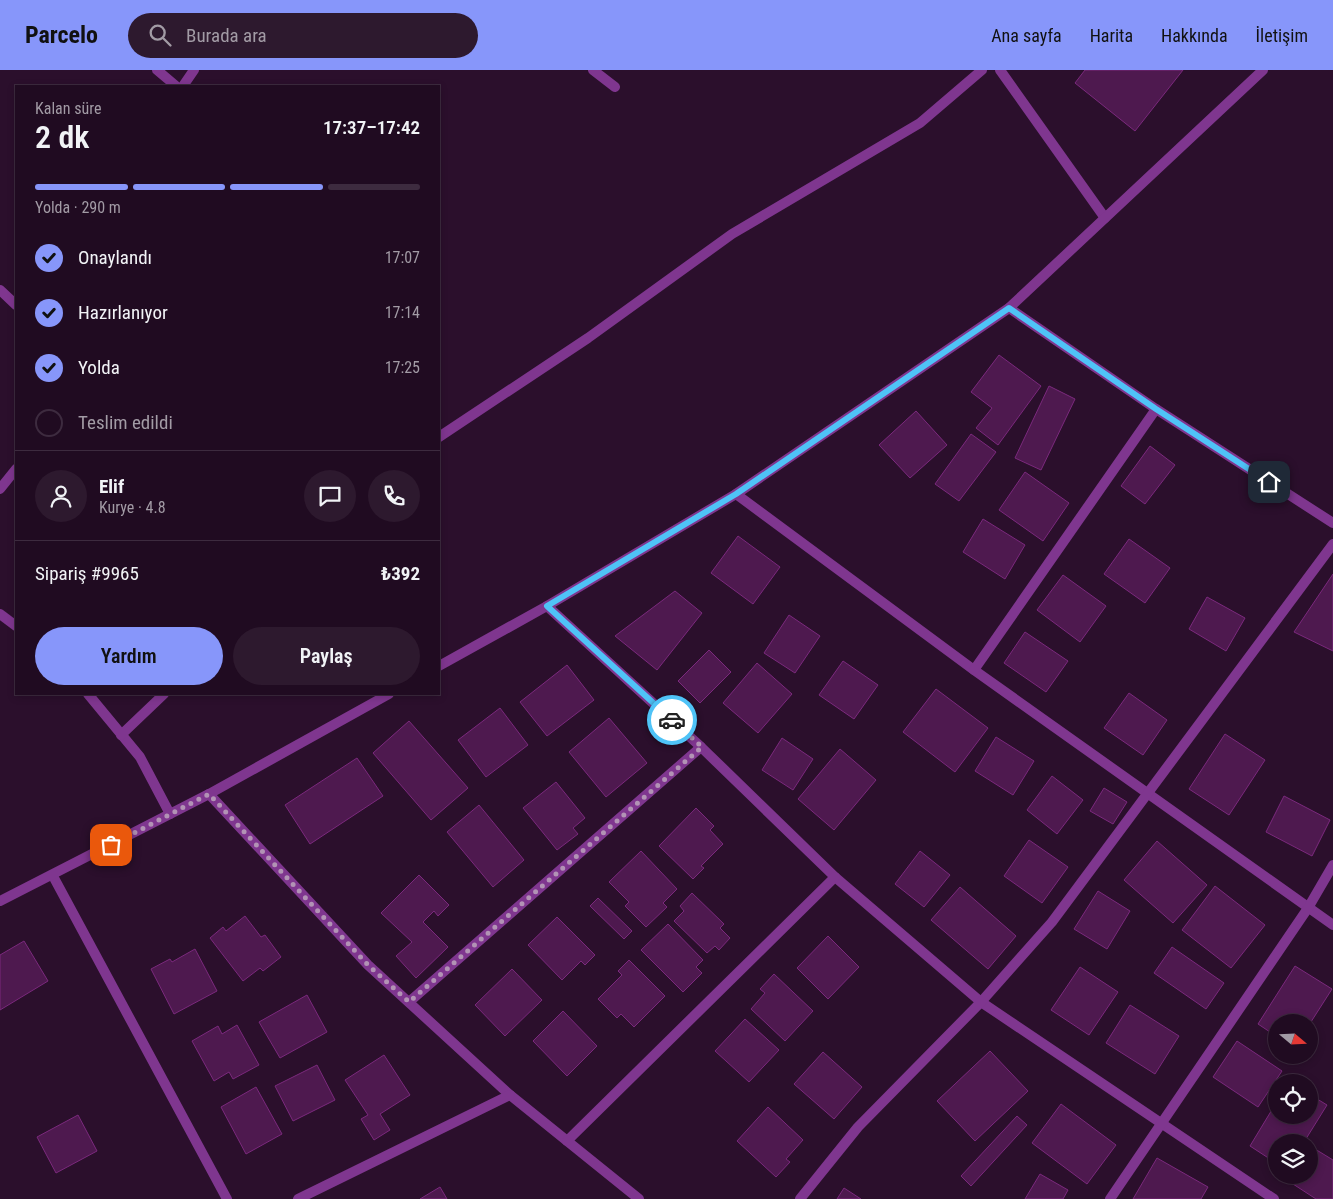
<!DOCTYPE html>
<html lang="tr">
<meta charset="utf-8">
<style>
:root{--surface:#200b21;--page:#2d192e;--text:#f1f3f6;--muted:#a29ba5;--line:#3d2b3f;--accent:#8796fa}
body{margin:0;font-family:"Roboto Condensed",sans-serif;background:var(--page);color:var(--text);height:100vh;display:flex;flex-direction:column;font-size:19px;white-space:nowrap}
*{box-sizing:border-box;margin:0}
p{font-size:16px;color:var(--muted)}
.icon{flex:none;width:28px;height:28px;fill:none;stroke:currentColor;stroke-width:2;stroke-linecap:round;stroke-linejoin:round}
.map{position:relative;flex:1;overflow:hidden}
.side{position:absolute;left:15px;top:15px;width:425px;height:610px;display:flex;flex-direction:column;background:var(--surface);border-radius:0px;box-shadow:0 2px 8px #0003,0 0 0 1px var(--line)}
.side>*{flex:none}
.needle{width:32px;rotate:109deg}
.buttons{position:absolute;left:1268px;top:944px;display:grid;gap:10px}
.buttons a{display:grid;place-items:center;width:50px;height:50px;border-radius:50%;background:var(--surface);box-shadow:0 2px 8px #0003,0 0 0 1px var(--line);font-size:25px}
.pin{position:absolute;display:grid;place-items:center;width:42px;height:42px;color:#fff;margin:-21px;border-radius:10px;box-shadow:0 2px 8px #0006}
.courier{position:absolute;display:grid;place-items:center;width:50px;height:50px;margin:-25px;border:4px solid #4fc3f7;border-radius:50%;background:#fff;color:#222;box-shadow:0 1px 6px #0007}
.summary em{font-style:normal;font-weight:600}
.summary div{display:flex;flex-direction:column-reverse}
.summary{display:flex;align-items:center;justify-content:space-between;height:85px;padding:0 20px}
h1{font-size:32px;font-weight:600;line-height:38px}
.bar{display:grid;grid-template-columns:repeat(4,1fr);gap:8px 5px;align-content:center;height:60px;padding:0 20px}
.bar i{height:6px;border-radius:4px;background:var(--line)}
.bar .active{background:var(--accent)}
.bar p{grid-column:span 4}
.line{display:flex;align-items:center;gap:12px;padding:0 20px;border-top:1px solid var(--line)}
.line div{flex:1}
.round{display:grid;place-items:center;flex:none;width:52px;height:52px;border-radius:26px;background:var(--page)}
ol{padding:0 20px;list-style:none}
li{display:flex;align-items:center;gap:15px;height:55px}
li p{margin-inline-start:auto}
li .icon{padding:5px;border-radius:50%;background:var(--accent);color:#111;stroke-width:4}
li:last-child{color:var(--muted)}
li i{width:28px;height:28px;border:2px solid var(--line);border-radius:50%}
.button{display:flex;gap:10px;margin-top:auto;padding:10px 20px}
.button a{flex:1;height:58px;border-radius:30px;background:var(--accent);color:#111;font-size:20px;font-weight:600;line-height:58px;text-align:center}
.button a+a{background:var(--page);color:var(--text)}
header{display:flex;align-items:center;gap:30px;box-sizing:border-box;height:70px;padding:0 25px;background:var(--accent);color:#111}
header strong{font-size:24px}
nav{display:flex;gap:28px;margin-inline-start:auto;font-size:18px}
.search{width:350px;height:45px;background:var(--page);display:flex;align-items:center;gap:12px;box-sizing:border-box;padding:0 18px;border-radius:28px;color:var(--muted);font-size:19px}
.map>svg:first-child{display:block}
</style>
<header>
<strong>Parcelo</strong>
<div class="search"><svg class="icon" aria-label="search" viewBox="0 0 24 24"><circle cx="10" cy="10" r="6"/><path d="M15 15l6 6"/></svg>Burada ara</div>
<nav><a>Ana sayfa</a><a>Harita</a><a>Hakkında</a><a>İletişim</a></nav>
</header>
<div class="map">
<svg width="1333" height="1129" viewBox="0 0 1333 1129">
<rect width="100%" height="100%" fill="#2b0f2c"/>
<g fill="#4e194f" stroke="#7b297d">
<polygon points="1085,0 1183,0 1135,61 1075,13"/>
<polygon points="999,285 1041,316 998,375 976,358 992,338 971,322"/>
<polygon points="1049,316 1075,329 1041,400 1015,388"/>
<polygon points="916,341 947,375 910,408 879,375"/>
<polygon points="971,364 996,382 959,431 935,414"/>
<polygon points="1150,376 1175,395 1145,434 1121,416"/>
<polygon points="1025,402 1069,433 1043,471 999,440"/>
<polygon points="983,449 1025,475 1005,509 963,482"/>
<polygon points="738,466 780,497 753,534 711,503"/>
<polygon points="1129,469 1170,498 1145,533 1104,504"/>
<polygon points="1333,504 1333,581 1294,562"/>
<polygon points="1063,505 1106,536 1080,572 1037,540"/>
<polygon points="675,521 702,543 657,600 615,566"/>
<polygon points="1207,527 1245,548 1226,581 1189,559"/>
<polygon points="789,545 820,566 795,603 764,583"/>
<polygon points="1025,562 1068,591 1046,622 1004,593"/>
<polygon points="709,580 731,602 700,633 678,611"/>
<polygon points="843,591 878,615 854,649 819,625"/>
<polygon points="757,593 792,624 758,663 723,633"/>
<polygon points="567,595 594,630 547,666 520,632"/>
<polygon points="936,619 988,658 955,702 903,662"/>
<polygon points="1129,623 1167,650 1143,685 1104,658"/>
<polygon points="500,638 528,675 486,707 458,670"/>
<polygon points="609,648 647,693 606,727 569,682"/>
<polygon points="409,651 468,718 431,750 373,683"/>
<polygon points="1225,664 1265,690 1229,745 1189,719"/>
<polygon points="996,667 1034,691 1013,725 975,701"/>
<polygon points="782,668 813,689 793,720 762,700"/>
<polygon points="840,679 876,710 834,760 798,729"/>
<polygon points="357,688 383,726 310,774 285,735"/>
<polygon points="1052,706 1083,730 1057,764 1027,740"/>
<polygon points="556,712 585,748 573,758 578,764 557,780 523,738"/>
<polygon points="1104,718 1127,732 1113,754 1090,741"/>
<polygon points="1284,726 1330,750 1312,786 1266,762"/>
<polygon points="479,735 524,790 493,817 447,762"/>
<polygon points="696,738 714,756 710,760 723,774 701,796 704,798 693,809 659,776"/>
<polygon points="1029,770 1068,797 1042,833 1004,806"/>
<polygon points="1157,771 1207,815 1173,853 1124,810"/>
<polygon points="641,781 677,819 663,833 667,837 646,857 625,836 629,832 609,812"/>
<polygon points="920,781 950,805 924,837 895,814"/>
<polygon points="419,805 449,835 438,846 434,841 423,852 448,877 416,908 396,886 412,872 381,843"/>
<polygon points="1215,816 1265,855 1231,898 1182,860"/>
<polygon points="960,817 1016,866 988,899 931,850"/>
<polygon points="1098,821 1130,841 1107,879 1074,859"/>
<polygon points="692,823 724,854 720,858 730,868 719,880 715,876 707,883 674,851 684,841 680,836"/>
<polygon points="598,828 632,861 624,869 590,836"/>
<polygon points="245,846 261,867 265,865 281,887 263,901 260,898 243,911 210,868 223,857 226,861"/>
<polygon points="557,847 595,885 585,895 581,891 562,910 528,875"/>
<polygon points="668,854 703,890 696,897 702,903 683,922 641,880"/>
<polygon points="828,866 859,897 828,929 797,898"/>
<polygon points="24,871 48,911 0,940 0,885"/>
<polygon points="1172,877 1224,913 1206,939 1154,903"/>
<polygon points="195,879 217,921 174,944 151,899 170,889 172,892"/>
<polygon points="629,890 665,926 634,957 621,944 617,948 598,929 622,905 618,901"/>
<polygon points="1295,896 1332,919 1309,955 1309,952 1276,952 1276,966 1258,954"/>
<polygon points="1080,897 1118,922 1089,965 1051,940"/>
<polygon points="512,899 542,930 505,966 475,935"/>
<polygon points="774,904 813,941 785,971 751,939 765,923 760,919"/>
<polygon points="307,925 327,962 280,988 259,952"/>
<polygon points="1130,935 1179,966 1155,1004 1106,973"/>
<polygon points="563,941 597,976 567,1006 533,971"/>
<polygon points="745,949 779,980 749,1012 715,981"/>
<polygon points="237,955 259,995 233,1009 229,1002 214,1011 192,971 218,956 222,964"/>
<polygon points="1237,971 1282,1001 1258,1037 1213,1007"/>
<polygon points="990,981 1028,1021 975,1071 937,1031"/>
<polygon points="823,982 862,1017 834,1049 794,1014"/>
<polygon points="384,985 410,1025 380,1044 390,1060 374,1070 361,1049 368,1045 345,1010"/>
<polygon points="317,995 335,1030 293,1051 275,1016"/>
<polygon points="256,1017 282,1064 246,1084 221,1037"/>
<polygon points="1309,1024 1327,1035 1304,1072 1276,1072 1276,1093 1250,1076 1276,1033 1276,1045 1309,1045"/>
<polygon points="1061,1034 1116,1075 1087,1114 1032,1073"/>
<polygon points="768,1037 803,1070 786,1089 790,1092 776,1107 737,1071"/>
<polygon points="78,1045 97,1081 56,1103 37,1067"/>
<polygon points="1017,1046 1027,1055 971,1116 961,1106"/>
<polygon points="1315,1079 1333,1090 1333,1129 1316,1129 1293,1114 1299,1105 1309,1105 1309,1089"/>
<polygon points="1157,1088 1208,1117 1201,1129 1133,1129"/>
<polygon points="1040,1104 1068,1120 1063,1129 1025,1129"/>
<polygon points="440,1117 447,1129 420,1129"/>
<polygon points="844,1118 861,1129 837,1129"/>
</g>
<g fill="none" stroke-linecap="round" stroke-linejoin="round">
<g stroke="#7f368f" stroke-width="10">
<polyline points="157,0 176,16"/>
<polyline points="593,0 615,17"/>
<polyline points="1000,0 1105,148"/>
<polyline points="183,16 194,0"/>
<polyline points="0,220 16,235"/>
<polyline points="1009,238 1156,339 1333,453"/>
<polyline points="439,367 588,268 732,164 920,53 982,0"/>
<polyline points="0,419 16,399"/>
<polyline points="736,424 974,600 1333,855"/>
<polyline points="547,536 701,677 835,807 981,932 1274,1129"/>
<polyline points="0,544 16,556"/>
<polyline points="439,596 547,536 736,424 1009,238 1263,0"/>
<polyline points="974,600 1156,339"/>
<polyline points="88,624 140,687 170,744"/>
<polyline points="121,665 164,624"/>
<polyline points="209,724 368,895 510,1025 639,1129"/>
<polyline points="53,806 227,1129"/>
<polyline points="0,831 209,724 389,624"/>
<polyline points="409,932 701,677"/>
<polyline points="567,1071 835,807"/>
<polyline points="298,1129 510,1025"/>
<polyline points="800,1129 858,1057 981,932 1052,852 1333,474"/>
<polyline points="1110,1129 1308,838 1333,795"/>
</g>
</g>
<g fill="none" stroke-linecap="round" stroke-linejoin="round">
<polyline stroke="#b293b5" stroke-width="5" stroke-dasharray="0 9" points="111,775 209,724 368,895 409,932 702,677 672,650"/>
<polyline stroke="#4fc3f7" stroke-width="6" points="672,650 547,536 736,424 1009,238 1156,339 1269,412"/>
</g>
</svg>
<div class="buttons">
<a><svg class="needle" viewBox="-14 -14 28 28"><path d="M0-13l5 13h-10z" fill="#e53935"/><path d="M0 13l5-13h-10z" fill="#a29ba5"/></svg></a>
<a><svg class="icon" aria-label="locate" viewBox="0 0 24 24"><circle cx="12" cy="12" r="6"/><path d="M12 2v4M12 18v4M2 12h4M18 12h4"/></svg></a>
<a><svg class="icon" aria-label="layers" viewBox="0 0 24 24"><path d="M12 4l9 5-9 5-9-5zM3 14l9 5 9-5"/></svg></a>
</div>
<div class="pin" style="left:111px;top:775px;background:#ea580c"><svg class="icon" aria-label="bag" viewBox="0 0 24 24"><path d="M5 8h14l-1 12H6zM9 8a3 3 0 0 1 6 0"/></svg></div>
<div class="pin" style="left:1269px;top:412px;background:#1f2937"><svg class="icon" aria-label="home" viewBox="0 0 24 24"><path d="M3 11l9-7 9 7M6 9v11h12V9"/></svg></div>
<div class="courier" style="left:672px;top:650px"><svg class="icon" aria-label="car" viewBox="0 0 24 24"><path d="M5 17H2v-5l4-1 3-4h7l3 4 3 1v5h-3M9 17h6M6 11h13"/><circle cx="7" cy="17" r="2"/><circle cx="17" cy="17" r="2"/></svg></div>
<section class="side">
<div class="summary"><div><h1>2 dk</h1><p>Kalan süre</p></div><em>17:37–17:42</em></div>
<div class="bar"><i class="active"></i><i class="active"></i><i class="active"></i><i></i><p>Yolda · 290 m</p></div>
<ol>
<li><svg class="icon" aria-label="check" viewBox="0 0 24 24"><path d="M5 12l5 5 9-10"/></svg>Onaylandı<p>17:07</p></li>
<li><svg class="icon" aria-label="check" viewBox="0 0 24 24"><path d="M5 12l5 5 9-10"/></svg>Hazırlanıyor<p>17:14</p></li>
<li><svg class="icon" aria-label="check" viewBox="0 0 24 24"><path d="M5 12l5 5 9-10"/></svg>Yolda<p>17:25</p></li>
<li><i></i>Teslim edildi</li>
</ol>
<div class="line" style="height:90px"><a class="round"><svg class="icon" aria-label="person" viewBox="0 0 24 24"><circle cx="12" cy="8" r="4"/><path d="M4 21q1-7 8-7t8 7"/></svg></a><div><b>Elif</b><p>Kurye · 4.8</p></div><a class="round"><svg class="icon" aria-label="chat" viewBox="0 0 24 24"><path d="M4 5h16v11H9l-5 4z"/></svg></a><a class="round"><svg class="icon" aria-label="phone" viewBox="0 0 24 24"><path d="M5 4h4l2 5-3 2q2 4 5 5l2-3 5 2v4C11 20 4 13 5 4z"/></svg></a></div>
<div class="line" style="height:65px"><div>Sipariş #9965</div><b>₺392</b></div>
<div class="button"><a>Yardım</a><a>Paylaş</a></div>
</section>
</div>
